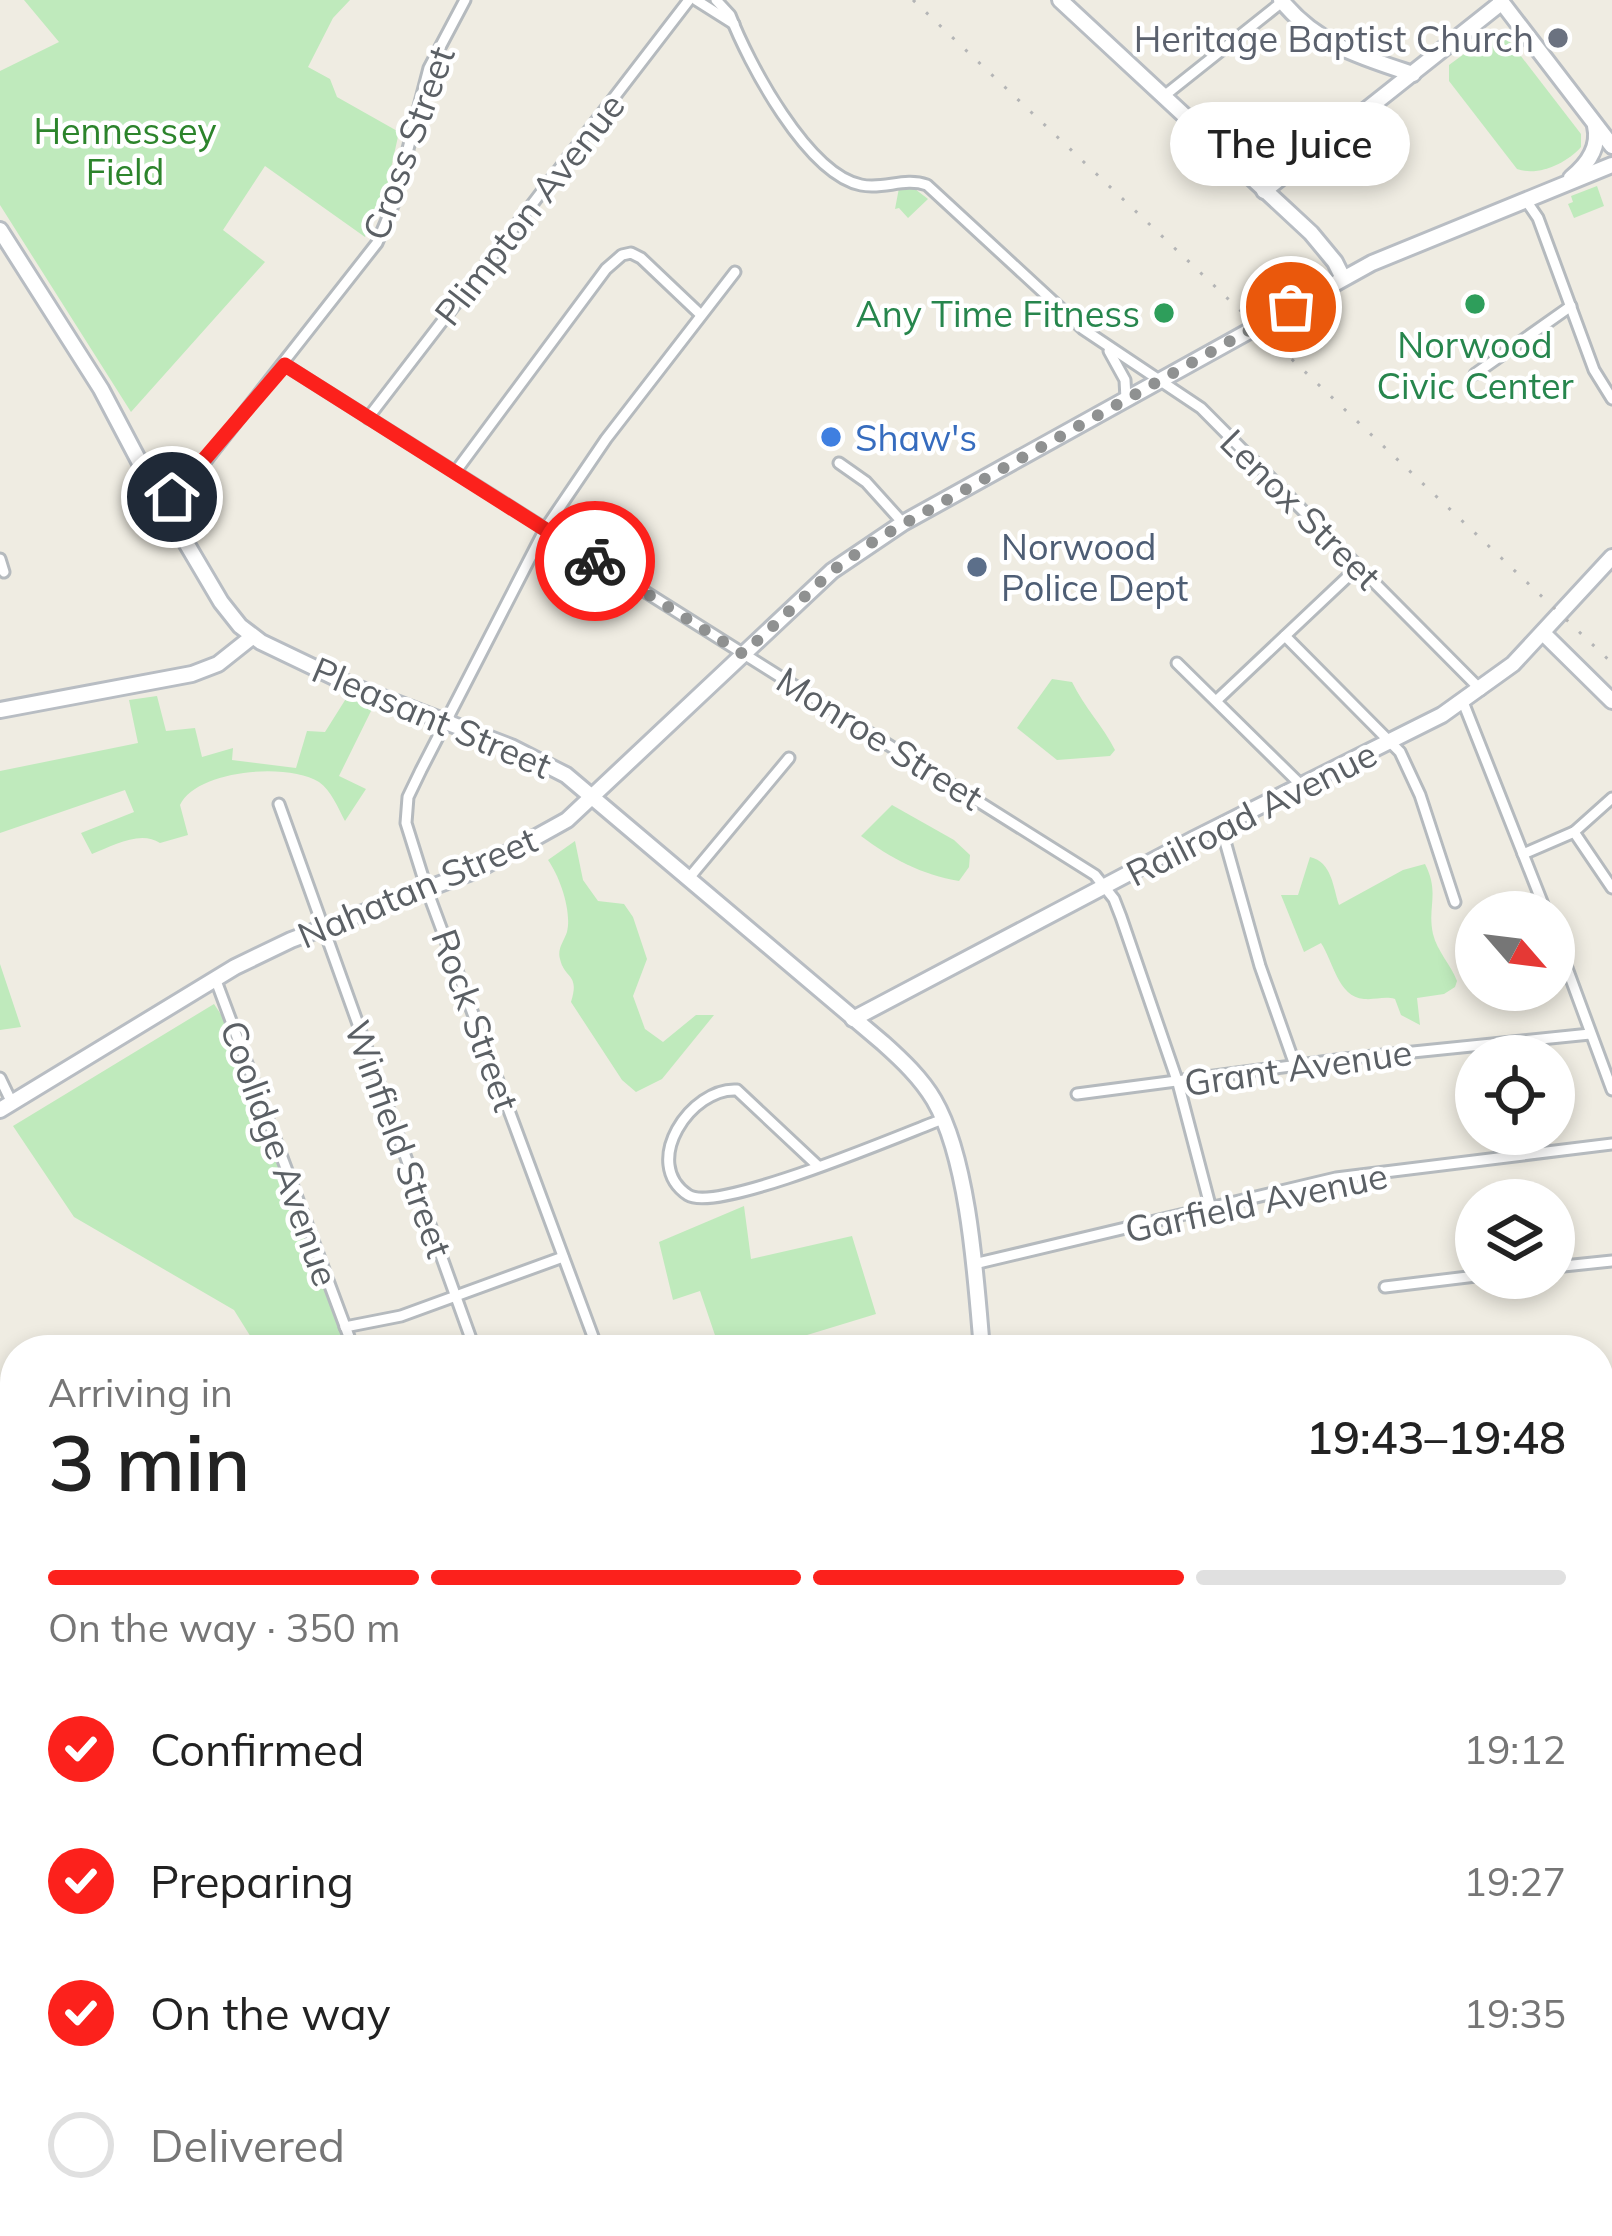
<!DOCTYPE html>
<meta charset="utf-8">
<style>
:root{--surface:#fff;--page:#f6f6f6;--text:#222;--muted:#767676;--line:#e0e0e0;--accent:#fc211c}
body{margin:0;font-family:Mulish,sans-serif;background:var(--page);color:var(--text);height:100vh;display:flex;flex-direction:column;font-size:45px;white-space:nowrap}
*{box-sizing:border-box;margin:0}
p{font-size:39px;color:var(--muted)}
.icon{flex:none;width:66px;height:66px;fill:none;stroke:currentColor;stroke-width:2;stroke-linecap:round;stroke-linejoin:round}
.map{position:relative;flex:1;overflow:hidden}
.sheet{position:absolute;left:0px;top:1335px;width:1614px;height:903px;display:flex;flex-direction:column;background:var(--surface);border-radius:48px 48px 0 0;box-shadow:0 6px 18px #0003}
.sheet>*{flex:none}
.needle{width:78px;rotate:118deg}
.controls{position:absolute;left:1455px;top:891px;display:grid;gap:24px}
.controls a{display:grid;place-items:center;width:120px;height:120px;border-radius:50%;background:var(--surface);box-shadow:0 6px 18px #0003;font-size:60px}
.pin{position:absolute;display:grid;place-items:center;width:102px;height:102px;color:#fff;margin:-51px;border:6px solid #fff;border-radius:50%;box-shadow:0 3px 12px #0007}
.courier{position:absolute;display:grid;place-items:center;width:120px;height:120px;margin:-60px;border:9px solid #fc211c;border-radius:50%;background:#fff;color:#222;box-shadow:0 3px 15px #0007}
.bubble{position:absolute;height:84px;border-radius:42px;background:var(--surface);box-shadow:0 6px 18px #0003;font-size:39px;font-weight:600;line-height:84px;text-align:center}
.headline em{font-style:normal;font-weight:600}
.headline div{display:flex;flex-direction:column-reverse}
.headline{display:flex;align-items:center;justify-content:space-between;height:204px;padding:0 48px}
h1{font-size:78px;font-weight:600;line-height:90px}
.bar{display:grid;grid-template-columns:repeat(4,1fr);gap:18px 12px;align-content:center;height:144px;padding:0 48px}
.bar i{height:15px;border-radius:9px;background:var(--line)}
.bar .selected{background:var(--accent)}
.bar p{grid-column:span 4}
ol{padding:0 48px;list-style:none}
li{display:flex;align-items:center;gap:36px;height:132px}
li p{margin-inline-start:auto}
li .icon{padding:12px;border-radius:50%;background:var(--accent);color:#fff;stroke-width:4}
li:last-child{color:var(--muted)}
li i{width:66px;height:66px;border:6px solid var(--line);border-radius:50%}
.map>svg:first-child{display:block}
</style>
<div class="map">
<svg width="1612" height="2236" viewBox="0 0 1612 2236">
<rect width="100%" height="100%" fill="#efece2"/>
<g fill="#bfeabc">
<polygon points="24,0 350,0 333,18 308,67 330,79 337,97 399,132 386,191 365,237 265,166 223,230 265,262 131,412 0,205 0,71 59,42"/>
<path d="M1496,34l11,4 74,96v13c-14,16 -43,30 -64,22l-68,-88v-16l38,-28z"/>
<polygon points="1597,186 1604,206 1574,218 1568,204 1573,202 1571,196"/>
<polygon points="899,188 915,189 928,199 908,218 899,208 895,209"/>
<path d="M1052,679l20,3c12,25 31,44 43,68l-5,6 -53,4 -40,-32z"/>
<path d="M157,696l9,35 29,-3 7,29 31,-9 -1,12 64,8 11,-37 18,1 22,-35 26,10 -34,69 27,13 -21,32c-7,-13 -14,-31 -26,-39 -32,-20 -123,-12 -139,23l8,30 -28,8c-20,-13 -47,3 -68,11l-11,-21 53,-21 -9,-22 -125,43v-62l138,-28 -9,-43z"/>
<path d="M892,805l62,35 16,15 -1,12 -10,14c-37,-6 -69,-23 -98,-45z"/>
<path d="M575,841l8,39 15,21 26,3 9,13 14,42 -14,37 12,33 18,13 33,-27h18l-52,64 -26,13 -14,-12 -51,-78c9,-29 -6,-22 -11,-43 -3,-10 4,-18 7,-27 5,-21 -7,-55 -19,-72z"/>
<path d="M1310,857c22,5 23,30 29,48l64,-35 22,-6c15,29 2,43 8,70 4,17 18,31 24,47l-2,6 -11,7 -27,4 3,27 -19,-10 -6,-16c-11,-3 -19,1 -31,0 -26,-2 -31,-38 -43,-56l-17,9 -23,-57h17z"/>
<polygon points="0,964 21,1027 0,1030"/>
<polygon points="214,1004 224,1019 347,1350 259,1350 234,1310 74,1217 13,1126"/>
<polygon points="744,1206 751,1259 852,1236 876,1314 758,1350 720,1350 700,1291 673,1300 659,1242"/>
<polygon points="0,1470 15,1493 15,1649 0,1635"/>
<polygon points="1599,2100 1612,2105 1612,2236 1146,2236 1146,2223 1599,2223"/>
<polygon points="6,2208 15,2209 15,2223 958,2223 960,2229 979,2228 983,2236 0,2236 0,2211"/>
</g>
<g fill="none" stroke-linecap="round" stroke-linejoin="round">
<g stroke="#b5babe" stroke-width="15">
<g id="street">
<polyline points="696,0 734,24"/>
<path d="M716,0l14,15c18,47 77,159 131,170 23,5 43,-8 66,0l156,144 118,79 280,282"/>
<polyline points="1164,96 1282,2"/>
<polyline points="1525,199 1538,218 1594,370 1612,399"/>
<polyline points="1109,351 1125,380 1126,399"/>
<polyline points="285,365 1095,875 1114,899 1121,917 1178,1083 1211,1209"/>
<polyline points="1475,374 1571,306"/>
<polyline points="368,418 689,0"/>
<polyline points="839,463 866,482 903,523"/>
<polyline points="456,471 606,269 622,255 631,253 641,258 701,315"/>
<polyline points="163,503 191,480 377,243 394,203 429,68 465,0"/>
<polyline points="0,559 4,572"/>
<polyline points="1285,636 1400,752 1420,795 1455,902"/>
<polyline points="1177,663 1301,785"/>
<polyline points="1217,700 1358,567"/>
<polyline points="1463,702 1546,912"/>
<polyline points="279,804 475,1350"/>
<polyline points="1221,827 1260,966 1296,1068"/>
<polyline points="1574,832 1612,798"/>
<polyline points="1523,854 1574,832 1612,888"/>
<polyline points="689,878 789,758"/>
<polyline points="1554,933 1612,1090"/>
<polyline points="215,978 351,1342"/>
<polyline points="0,1078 12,1103"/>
<polyline points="1077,1094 1344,1059 1590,1034"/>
<path d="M818,1166l-81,-76c-46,-3 -97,73 -49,105 29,19 215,-61 255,-76"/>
<polyline points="974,1264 1336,1178 1612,1144"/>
<polyline points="1554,1267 1612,1261"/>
<polyline points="1385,1287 1476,1276"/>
<polyline points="345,1327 401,1316 563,1257"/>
<polyline points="598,1350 427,890 406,823 408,797 421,770 545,529 606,439 735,272"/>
<polyline points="1599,1514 1612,1515"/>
</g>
</g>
<g stroke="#b8bdc3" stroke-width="20">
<g id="secondary">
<polyline points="1060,0 1311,233 1335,262 1343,278"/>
<path d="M1281,0c35,44 80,57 132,74"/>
<polyline points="1500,0 1612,146"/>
<path d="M1571,178c16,-13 29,-31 24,-52"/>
<polyline points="1264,191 1501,3"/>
<path d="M0,230l101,159 48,91 72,122 19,24 21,16 96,46 154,59 55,28 317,268c19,17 38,35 51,57 35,60 42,180 48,250"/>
<polyline points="1543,633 1612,701"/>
<polyline points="0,710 192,674 218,664 252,637"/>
<polyline points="853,1019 1194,839 1442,715 1513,664 1612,557"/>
<polyline points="0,1110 235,967 291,940 477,870 567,820 832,571 903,523 1372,263 1612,165"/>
<polyline points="1599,1815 1612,1815"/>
<polyline points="0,2053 15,2054"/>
</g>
</g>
<g stroke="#ffc34c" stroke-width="21">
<g id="primary">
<polyline points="0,1656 15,1670"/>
<polyline points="0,1694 15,1706"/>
<polyline points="0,1709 15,1721"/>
<polyline points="0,1738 15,1750"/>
<polyline points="1599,2058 1612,2063"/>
<polyline points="1599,2081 1612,2086"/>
</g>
</g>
<use href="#street" stroke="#fff" stroke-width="9"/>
<use href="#secondary" stroke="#fff" stroke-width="14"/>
<use href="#primary" stroke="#ffeca8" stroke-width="15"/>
<polyline stroke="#b4b5b6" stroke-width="3" stroke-dasharray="3 15" stroke-linecap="butt" points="913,0 1612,663"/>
</g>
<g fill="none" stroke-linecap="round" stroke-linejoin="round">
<polyline stroke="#8f9191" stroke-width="12" stroke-dasharray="0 21.6" points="595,561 743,654 832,571 877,539 1291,307"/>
<polyline stroke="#fc211c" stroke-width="15" points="172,497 285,365 595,561"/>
</g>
<circle fill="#6b7280" stroke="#fff" stroke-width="4.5" cx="1558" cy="38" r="12"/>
<g fill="#2e9e5b" stroke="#fff" stroke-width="4.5">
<circle cx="1475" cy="304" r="12"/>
<circle cx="1164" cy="313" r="12"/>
</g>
<circle fill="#3f7fe0" stroke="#fff" stroke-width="4.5" cx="831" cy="437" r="12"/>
<circle fill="#5c6f8a" stroke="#fff" stroke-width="4.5" cx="977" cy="567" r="12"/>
<g text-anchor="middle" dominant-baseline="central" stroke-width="9" stroke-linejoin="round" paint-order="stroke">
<g font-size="36" fill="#5b616d" stroke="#fff" text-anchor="end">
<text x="1534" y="38">Heritage Baptist Church</text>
</g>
<g font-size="36" fill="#2c842b" stroke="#fff">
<text x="125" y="130">Hennessey<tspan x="125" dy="41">Field</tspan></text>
</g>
<g font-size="36" fill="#5b6065" stroke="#fff">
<text transform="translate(408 143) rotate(-70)">Cross Street</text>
<text transform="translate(529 209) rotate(-52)">Plimpton Avenue</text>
<text transform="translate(1301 509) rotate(45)">Lenox Street</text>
<text transform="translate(432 717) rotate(23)">Pleasant Street</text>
<text transform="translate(880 738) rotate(32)">Monroe Street</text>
<text transform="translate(1251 813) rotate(-27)">Railroad Avenue</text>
<text transform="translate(417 887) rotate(-23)">Nahatan Street</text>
<text transform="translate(476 1020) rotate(70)">Rock Street</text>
<text transform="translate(1298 1067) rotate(-8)">Grant Avenue</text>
<text transform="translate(399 1139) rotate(70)">Winfield Street</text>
<text transform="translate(280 1153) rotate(70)">Coolidge Avenue</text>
<text transform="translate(1256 1202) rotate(-12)">Garfield Avenue</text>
</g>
<g font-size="36" fill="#27864d" stroke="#fff" text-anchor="end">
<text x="1140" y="313">Any Time Fitness</text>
<text x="1475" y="344" text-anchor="middle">Norwood<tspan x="1475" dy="41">Civic Center</tspan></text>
</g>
<g font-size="36" fill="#366cbe" stroke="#fff" text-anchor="start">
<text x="855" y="437">Shaw's</text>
</g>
<g font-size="36" fill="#4e5e75" stroke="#fff" text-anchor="start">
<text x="1001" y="546">Norwood<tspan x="1001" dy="41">Police Dept</tspan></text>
</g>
</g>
</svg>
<div class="controls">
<a><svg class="needle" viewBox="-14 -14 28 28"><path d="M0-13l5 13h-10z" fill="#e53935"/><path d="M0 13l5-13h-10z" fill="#767676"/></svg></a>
<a><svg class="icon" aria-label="locate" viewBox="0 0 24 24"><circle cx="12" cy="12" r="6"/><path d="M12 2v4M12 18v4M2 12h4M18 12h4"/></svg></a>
<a><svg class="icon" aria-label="layers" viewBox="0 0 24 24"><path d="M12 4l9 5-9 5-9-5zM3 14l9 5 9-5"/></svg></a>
</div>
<div class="pin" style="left:1291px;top:307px;background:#ea580c"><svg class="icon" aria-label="bag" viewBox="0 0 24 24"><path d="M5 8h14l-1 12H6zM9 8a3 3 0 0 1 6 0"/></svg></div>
<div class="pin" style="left:172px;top:497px;background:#1f2937"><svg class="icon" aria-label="home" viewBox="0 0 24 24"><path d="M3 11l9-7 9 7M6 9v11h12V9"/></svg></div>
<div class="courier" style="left:595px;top:561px"><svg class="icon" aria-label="bike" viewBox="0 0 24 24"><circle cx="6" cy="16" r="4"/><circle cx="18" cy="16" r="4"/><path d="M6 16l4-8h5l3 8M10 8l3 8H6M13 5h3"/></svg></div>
<div class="bubble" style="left:1170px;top:102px;width:240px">The Juice</div>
<section class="sheet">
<div class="headline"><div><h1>3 min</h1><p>Arriving in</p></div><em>19:43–19:48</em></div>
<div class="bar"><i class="selected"></i><i class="selected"></i><i class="selected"></i><i></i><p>On the way · 350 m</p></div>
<ol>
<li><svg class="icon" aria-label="check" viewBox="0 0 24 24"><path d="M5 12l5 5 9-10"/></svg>Confirmed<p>19:12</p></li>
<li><svg class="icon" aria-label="check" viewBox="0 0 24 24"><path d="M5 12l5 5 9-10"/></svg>Preparing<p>19:27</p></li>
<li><svg class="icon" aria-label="check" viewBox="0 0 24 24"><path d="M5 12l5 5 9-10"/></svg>On the way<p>19:35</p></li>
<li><i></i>Delivered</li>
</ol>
</section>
</div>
